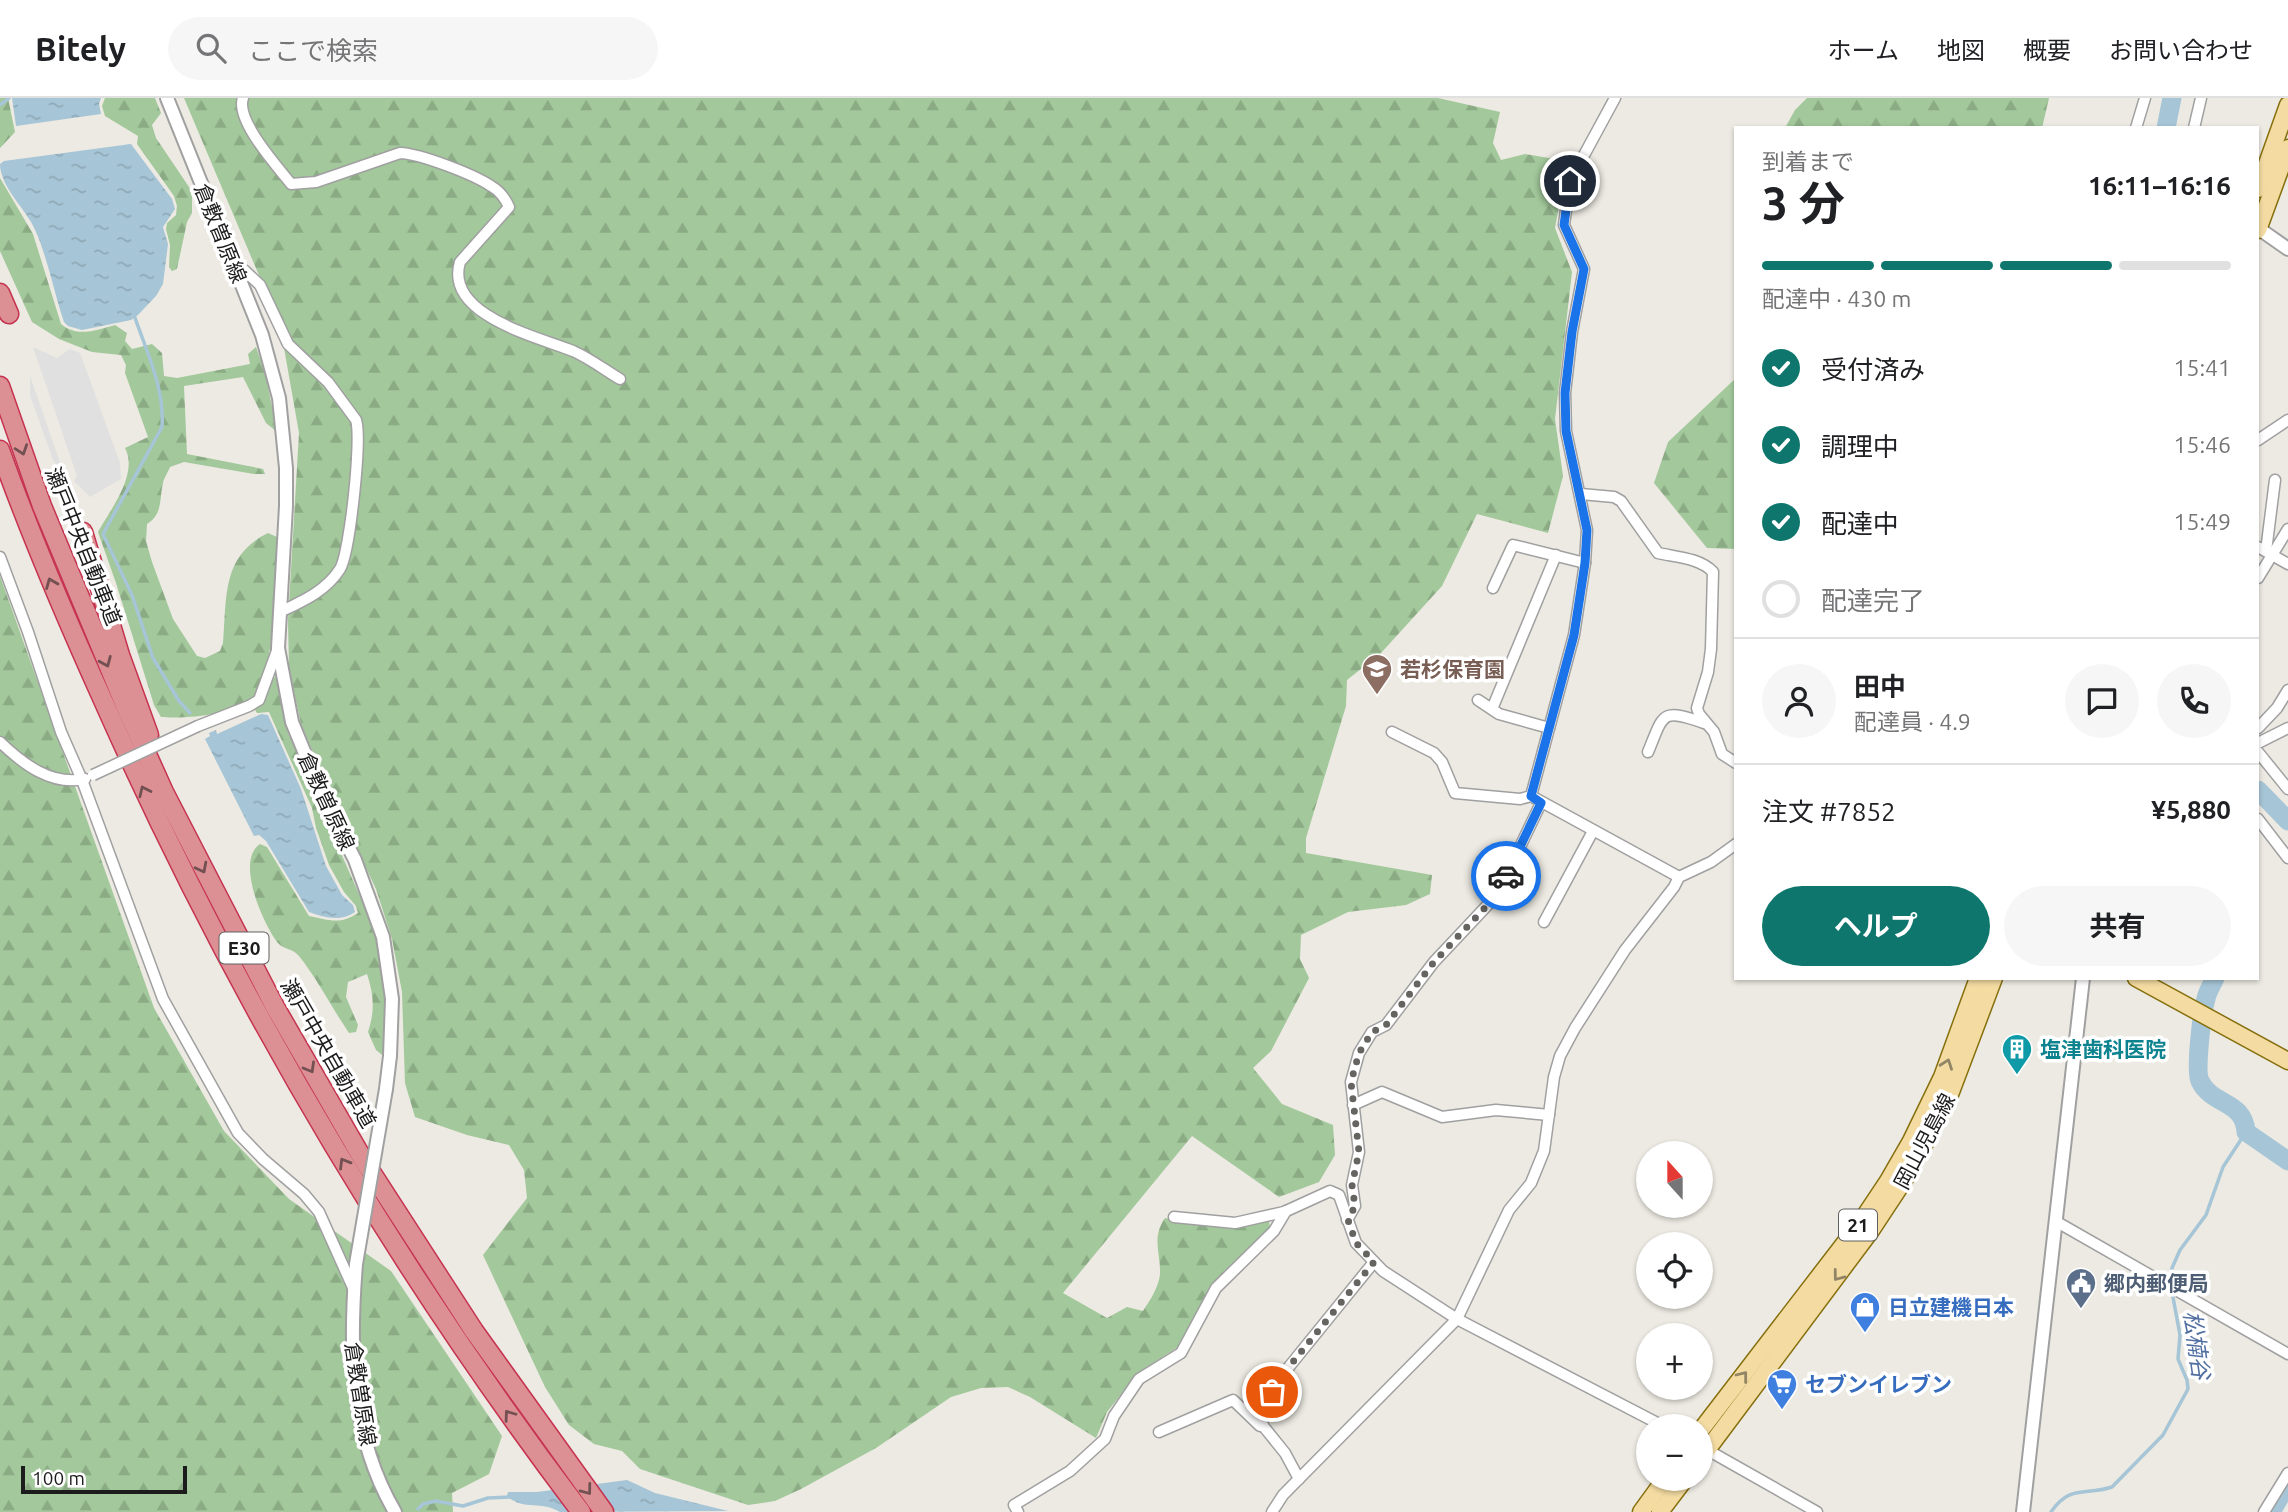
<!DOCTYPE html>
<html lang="ja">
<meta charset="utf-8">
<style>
:root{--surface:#fff;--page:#f6f6f6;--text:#202124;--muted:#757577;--line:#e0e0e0;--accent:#0f766e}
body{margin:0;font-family:Ubuntu,"Noto Sans JP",sans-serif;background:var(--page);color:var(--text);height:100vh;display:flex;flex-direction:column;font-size:26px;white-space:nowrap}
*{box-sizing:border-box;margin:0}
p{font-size:23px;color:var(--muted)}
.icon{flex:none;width:38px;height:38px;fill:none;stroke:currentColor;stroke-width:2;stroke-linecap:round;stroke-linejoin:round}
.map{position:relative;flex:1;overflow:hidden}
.sheet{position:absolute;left:1734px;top:28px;width:525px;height:854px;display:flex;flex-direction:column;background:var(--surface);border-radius:0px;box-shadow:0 2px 5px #0004}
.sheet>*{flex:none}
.needle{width:46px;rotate:339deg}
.tools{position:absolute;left:1636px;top:1043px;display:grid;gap:14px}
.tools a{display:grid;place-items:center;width:77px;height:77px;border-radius:50%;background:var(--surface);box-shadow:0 2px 5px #0004;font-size:35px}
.scale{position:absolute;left:21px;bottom:18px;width:166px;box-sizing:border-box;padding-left:7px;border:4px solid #1c1c1c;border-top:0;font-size:19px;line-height:24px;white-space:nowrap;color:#1c1c1c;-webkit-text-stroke:5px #fff;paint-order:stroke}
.pin{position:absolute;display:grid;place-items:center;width:60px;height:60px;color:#fff;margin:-30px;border:4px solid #fff;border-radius:50%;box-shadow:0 2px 7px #0007}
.courier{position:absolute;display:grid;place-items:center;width:70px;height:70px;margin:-35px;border:5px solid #1a73e8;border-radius:50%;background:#fff;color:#222;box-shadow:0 2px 9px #0007}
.overview em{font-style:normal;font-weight:700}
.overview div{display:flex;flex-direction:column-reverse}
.overview{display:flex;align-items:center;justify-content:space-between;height:119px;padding:0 28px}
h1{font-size:46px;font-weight:700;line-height:52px}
.bar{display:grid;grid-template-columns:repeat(4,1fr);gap:10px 7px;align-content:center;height:84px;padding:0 28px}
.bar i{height:9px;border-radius:5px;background:var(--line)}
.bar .on{background:var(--accent)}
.bar p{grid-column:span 4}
.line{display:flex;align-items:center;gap:18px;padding:0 28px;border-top:2px solid var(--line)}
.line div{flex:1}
.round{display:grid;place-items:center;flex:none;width:74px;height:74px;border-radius:37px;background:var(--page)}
ol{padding:0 28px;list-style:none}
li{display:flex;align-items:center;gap:21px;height:77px}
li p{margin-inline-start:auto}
li .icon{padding:7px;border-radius:50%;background:var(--accent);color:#fff;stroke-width:4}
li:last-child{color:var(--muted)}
li i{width:38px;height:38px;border:4px solid var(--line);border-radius:50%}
.cta{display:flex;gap:14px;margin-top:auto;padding:14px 28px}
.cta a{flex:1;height:80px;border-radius:42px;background:var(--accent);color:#fff;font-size:28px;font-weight:700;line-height:80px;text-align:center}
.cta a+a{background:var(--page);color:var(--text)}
header{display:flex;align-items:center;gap:42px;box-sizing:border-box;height:98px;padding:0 35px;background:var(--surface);border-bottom:2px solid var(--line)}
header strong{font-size:33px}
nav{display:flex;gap:38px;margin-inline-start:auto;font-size:24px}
.search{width:490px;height:63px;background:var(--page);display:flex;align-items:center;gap:18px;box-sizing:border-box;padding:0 24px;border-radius:38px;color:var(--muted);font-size:26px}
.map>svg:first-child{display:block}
</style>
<header>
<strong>Bitely</strong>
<div class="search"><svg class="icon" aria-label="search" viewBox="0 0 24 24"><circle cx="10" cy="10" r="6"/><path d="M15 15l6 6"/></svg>ここで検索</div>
<nav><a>ホーム</a><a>地図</a><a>概要</a><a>お問い合わせ</a></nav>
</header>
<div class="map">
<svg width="2288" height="1414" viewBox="0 0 2288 1414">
<defs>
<pattern id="forest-firs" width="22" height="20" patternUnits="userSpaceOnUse" patternTransform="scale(1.75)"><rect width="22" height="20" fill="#a2c89b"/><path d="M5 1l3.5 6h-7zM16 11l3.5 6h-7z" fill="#8bab85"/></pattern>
<pattern id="water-ripples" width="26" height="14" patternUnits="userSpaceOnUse" patternTransform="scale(1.75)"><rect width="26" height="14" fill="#a6c5d6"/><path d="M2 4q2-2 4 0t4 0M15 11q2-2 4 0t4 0" fill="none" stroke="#8ea9b7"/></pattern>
</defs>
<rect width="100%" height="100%" fill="#eceae2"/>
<g fill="url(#forest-firs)">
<polygon points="0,0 8,0 15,34 0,50"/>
<polygon points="105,0 155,0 161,15 152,27 156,40 189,89 192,99 192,115 187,124 177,171 172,173 169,169 170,147 166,131 167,125 176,117 177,108 174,98 137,46 138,38 105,18 102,8"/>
<path d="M184,0h1254l62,14 -7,31 8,17 24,-6 42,7 -12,67 17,44 -17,147 8,57 -15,57 -71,-19 -35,72 -61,67 -34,27 -1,26 -40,132v15l126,22 -2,19 -24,11 -58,7 -47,23 -1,24 9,19 -38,73 -18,17 29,36 51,21 2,30 -16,27 -40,15 -87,-61 -129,157 44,25 20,-11 16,4c7,-11 16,-24 17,-37 1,-20 -9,-36 5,-56l30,6 41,4 33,-7 1,6 -57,56 -35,64 -39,25 -32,40 -11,26 -66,-41 -22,-10 -27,1 -30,9 -75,51 -75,41 -26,12 -27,4 -108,-36 -18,-18 -28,-7 -25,-19 -24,-38 -62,-132 44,-57 -3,-28 -15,-25 -42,-10 -52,-18 -10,-34 -3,-91 -10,-53 -16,-50 -48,-102 -27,-63 -12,-55 -1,-48 11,-188 -19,-108z"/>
<polygon points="1807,0 2049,0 2042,30 1785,30 1795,12"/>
<path d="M0,80l33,56 28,90c17,14 35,6 54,1l12,8 -2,8 7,8 20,-5 10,9 2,23 13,2 73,-14 -2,-10 8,-7 9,25 12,60 -11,-9 -23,-46 -59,9 3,68 76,15 2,5h-11l-70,-12 -14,5c-2,5 -6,11 -7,16 -4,17 0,31 -16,41l-1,17 6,21 21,57 24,37 8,2 15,-7 3,-8c4,-45 -2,-87 45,-110l9,4 2,5c-2,34 -4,130 -25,154 -17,19 -68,23 -93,21l-7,-12 -38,-122 -18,-51c12,-22 41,-58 27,-84l23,-11 -23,-64 1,-8 -5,-10 -29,-3 -33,-13 -27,-17 -32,-71z"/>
<polygon points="1736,280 1736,451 1707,450 1654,385 1668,344"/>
<polygon points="0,478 154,910 224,1033 289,1101 391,1173 502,1338 489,1376 452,1395 453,1414 0,1414"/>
<path d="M274,579l4,1 10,55 89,202c6,30 18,92 5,120l-6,-5 -8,-18c7,-21 6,-37 -1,-58l-19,8 -2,15 12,28 -2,7 -7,1c-17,-25 -31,-53 -50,-77 -5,-7 -17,-7 -22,-14 -14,-19 -42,-81 -17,-98l7,3 42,69c19,4 32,9 49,-3l-2,-7 -12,-14 -15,-27 -13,-37 -4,-20 -43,-96 -12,1 -2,-3 12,-15 4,-15z"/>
</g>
<g fill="#e0e0e0">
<polygon points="33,249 57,260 70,251 80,255 120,365 121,381 90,399 74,383 77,378"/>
<polygon points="30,278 64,376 53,362 30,297"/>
</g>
<g fill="url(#water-ripples)">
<polygon points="12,0 101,0 99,6 101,16 16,28"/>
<path d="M131,46l41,55 3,10 -12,18 5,17 -5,40 -7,12 -18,19 -7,5 -49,10 -14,-4 -4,-4c-10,-29 -19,-76 -33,-100 -10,-17 -31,-38 -31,-58l4,-3z"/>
<path d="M261,616l7,1 33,74 25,77 16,29 11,10 2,7c-14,10 -31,6 -46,0l-43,-71 -7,-6 -5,1 -49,-97 5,-3 -1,-3 7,-3 1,4z"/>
<path d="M627,1382l28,13 73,18 -168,1c-18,-12 -37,-1 -53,-16l1,-4h29z"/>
</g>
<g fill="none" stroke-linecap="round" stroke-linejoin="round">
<g stroke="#a6c5d6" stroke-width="3.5">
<polyline points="0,7 9,0"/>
<path d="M134,217c12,35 31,74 28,112l-59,107 29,61 21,63 26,43 11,12"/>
<polyline points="2172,1186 2172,1170 2180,1152 2206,1117 2223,1069 2246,1034"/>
<polyline points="418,1411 423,1406 436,1403 463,1408 488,1400 512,1399"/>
<path d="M2051,1414c19,-28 34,-16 61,-25l51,-52 25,-46 -1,-9 -9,-21 2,-24 -8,-43"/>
</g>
<g stroke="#a6c5d6" stroke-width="19">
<polyline points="2166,30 2172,0"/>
<polyline points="2258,692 2288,723"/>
<path d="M2215,880c-3,7 -8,14 -9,21 -4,12 -11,72 -6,82 12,25 44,19 46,51l42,29"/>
<polyline points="2271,1414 2288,1385"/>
</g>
<g stroke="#a0a0a0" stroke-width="13">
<g id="minor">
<path d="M243,0c-8,22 34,68 48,86l25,-2 84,-29c21,1 73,21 91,33 9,5 14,12 18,21l-49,55c-16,53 78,75 113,89 16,7 32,19 47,28"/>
<polyline points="2136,30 2145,0"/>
<polyline points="2194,30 2201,0"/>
<path d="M234,166l10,6 16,15 28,59 40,38 28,38c6,18 -6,132 -16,149 -14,22 -37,32 -60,43"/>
<polyline points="2258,342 2288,322"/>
<path d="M1581,396l33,3 7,4 37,52c18,4 42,5 55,19l-2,77 -3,23 -11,36 2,6 15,18 8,22 14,9"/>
<polyline points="2258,449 2288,466"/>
<polyline points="2266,453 2275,382"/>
<polyline points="0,459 28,534 61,634 82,682 163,901 238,1035 263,1061 304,1096 319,1114 354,1192"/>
<polyline points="2258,480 2288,431"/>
<polyline points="1493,490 1513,447 1585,465"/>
<polyline points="1478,602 1499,616 1549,630"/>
<polyline points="1492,611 1556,457"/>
<polyline points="198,628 249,608 259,602 278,550"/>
<polyline points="2258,630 2277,610 2288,592"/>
<polyline points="1392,634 1434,655 1442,664 1455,695 1520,701 1531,698 1679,779"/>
<path d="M0,644c23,22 51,44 85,37"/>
<polyline points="2258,645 2288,630"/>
<path d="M1648,654c16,-39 13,-44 56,-29"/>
<polyline points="2258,654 2288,691"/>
<polyline points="1531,698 1574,537 1585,465 1587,432 1566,333 1565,295 1572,234 1584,171 1564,127 1570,83 1615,0"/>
<polyline points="2258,721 2288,760"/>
<polyline points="1544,824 1593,733"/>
<polyline points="1353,1007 1382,994 1442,1019 1496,1012 1549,1017"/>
<polyline points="1174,1119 1235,1125 1284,1114 1330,1093 1339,1097 1356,1145 1383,1173 1457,1221 1663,1328"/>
<polyline points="1347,1122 1355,1108 1352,1087 1359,1054 1351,984 1359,955 1372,934 1386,927 1434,864 1497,797 1541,705"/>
<polyline points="2057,1124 2288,1256"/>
<polyline points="1159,1334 1233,1302 1260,1328"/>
<polyline points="1704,1350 1817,1414"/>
<polyline points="1299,1381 1285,1355 1264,1329 1259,1319 1284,1275 1374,1164"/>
<polyline points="1018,1414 1014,1407 1070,1373 1105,1341 1114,1318 1139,1281 1181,1255 1216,1190 1274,1133 1286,1113"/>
<polyline points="1272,1414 1283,1397 1457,1221 1509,1112 1531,1085 1544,1053 1554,979 1560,958 1575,930 1625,852 1674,789 1679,779 1711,764 1736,746"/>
<polyline points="2264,1414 2288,1375"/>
</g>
</g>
<g stroke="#a0a0a0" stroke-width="16">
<g id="tertiary">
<polyline points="167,0 262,237 279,300 286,370 286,408 278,550 292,624 322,697 355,762 383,839 392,901 390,958 386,991"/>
<polyline points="2258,130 2288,151"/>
<path d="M356,1166c-7,86 -6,171 39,248"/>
<polyline points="2023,1414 2083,880"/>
</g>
</g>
<g stroke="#866f0d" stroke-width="19">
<g id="primary">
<polyline points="2258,91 2288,7"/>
<polyline points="2258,132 2288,50"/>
<polyline points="2136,880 2288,963"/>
<polyline points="1701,1332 1860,1125 1888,1083 1911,1043 1942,979 1978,880"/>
<polyline points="1701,1360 1870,1134 1903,1084 1929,1038 1951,994 1994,880"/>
<polyline points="1641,1414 1665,1381"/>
<polyline points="1660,1414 1685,1381"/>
</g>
</g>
<g stroke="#c63351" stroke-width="21">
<g id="motorway">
<polyline points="0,195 9,216"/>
<polyline points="0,288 42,408 127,612 164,694 275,909 364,1063 474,1233 604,1414"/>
<path d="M0,352c30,84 65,166 102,248 128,289 288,562 479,814"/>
<polyline points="83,434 120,557 149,637"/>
</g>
</g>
<use href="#minor" stroke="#fff" stroke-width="10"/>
<use href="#tertiary" stroke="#fff" stroke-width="12"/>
<use href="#primary" stroke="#f3dba1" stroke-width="16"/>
<use href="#motorway" stroke="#dd9094" stroke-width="18"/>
<g stroke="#a0a0a0" stroke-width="13" stroke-linecap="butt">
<polyline id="minor-bridge" points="93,677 198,628"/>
</g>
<g stroke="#a0a0a0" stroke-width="16" stroke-linecap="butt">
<polyline id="tertiary-bridge" points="356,1166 386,991"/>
</g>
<use href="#minor-bridge" stroke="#fff" stroke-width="10"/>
<use href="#tertiary-bridge" stroke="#fff" stroke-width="12"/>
</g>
<defs><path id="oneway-chevron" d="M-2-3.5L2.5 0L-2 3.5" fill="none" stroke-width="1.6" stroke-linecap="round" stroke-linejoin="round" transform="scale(1.75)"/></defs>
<g stroke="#735052">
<use href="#oneway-chevron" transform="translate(22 352) rotate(71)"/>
<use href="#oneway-chevron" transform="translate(51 485) rotate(-112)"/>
<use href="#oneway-chevron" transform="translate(106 564) rotate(67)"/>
<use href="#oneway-chevron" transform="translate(144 693) rotate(-115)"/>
<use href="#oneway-chevron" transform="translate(202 770) rotate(63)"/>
<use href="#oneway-chevron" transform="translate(310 970) rotate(60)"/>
<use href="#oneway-chevron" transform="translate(344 1065) rotate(-121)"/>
<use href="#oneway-chevron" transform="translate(509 1317) rotate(-126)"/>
<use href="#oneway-chevron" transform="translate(587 1392) rotate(53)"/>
</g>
<g stroke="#928565">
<use href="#oneway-chevron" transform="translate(1947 966) rotate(-70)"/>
<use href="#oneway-chevron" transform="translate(1838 1178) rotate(127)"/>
<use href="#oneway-chevron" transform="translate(1743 1278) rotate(-52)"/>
</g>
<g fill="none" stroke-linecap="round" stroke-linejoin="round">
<polyline stroke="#656461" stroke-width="7" stroke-dasharray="0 12.6" points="1272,1294 1284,1275 1374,1164 1356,1145 1348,1122 1355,1108 1352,1087 1359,1054 1351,984 1359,955 1372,934 1386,927 1434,864 1497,797 1506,778"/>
<polyline stroke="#1a73e8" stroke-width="9" points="1506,778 1541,705 1531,698 1574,537 1585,465 1587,432 1566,333 1565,295 1572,234 1584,171 1564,127 1570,83"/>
</g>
<defs>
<g id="school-pin" transform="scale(1.575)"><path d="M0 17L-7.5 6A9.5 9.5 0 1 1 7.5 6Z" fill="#8d6e63" stroke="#fff"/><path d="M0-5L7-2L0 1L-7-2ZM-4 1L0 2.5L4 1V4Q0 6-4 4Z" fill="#fff"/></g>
<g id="building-pin" transform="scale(1.575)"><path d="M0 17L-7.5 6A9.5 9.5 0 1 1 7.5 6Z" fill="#0f9aa8" stroke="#fff"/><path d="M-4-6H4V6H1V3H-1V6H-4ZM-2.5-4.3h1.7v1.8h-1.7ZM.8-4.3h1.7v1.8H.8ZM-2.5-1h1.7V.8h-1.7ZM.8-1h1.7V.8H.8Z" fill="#fff"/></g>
<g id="civic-pin" transform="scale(1.575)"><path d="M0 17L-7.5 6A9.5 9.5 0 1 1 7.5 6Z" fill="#5c6f8a" stroke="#fff"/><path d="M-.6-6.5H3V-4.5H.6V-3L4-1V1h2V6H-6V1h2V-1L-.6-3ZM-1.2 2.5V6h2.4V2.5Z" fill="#fff"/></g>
<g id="shop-pin" transform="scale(1.575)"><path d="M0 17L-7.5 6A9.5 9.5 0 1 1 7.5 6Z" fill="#3f7fe0" stroke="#fff"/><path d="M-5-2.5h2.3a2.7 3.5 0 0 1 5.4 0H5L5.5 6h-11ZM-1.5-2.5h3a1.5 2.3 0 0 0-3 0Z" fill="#fff"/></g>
<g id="supermarket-pin" transform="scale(1.575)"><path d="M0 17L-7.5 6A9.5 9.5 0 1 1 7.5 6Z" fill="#3f7fe0" stroke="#fff"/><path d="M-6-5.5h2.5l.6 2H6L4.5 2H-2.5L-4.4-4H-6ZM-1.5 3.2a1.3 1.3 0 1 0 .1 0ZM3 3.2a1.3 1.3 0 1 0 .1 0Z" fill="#fff"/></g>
</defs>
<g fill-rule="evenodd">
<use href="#school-pin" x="1377" y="571"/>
<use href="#building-pin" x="2017" y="951"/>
<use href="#civic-pin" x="2081" y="1185"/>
<use href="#shop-pin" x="1865" y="1209"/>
<use href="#supermarket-pin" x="1782" y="1286"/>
</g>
<g text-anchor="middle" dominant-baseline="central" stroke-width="7" stroke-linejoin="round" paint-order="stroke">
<g fill="#fff" stroke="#606060" stroke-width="2">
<rect x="219.5" y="834.5" width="49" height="31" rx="5"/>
<rect x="1839" y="1111.5" width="38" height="31" rx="5"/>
</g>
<g font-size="19" font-weight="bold" fill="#1c1c1c">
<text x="244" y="850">E30</text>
<text x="1858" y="1127">21</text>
</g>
<g font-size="21" fill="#1c1c1c" stroke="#fff">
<text transform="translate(221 135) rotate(68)">倉敷曽原線</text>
<text transform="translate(84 448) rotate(68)">瀬戸中央自動車道</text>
<text transform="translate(327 703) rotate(65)">倉敷曽原線</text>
<text transform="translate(329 955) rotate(60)">瀬戸中央自動車道</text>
<text transform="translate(1924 1043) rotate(-62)">岡山児島線</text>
<text transform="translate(361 1296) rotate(81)">倉敷曽原線</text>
</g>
<g font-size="21" font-weight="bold" fill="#785e54" stroke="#fff" text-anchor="start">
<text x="1400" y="571">若杉保育園</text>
</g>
<g font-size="21" font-weight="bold" fill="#0d838f" stroke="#fff" text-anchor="start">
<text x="2040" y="951">塩津歯科医院</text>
</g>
<g font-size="21" font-weight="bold" fill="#4e5e75" stroke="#fff" text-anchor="start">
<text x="2104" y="1185">郷内郵便局</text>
</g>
<g font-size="21" font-weight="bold" fill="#366cbe" stroke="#fff" text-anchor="start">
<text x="1888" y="1209">日立建機日本</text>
<text x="1805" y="1286">セブンイレブン</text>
</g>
<g font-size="23" font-style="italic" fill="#526fa2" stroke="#fff">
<text transform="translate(2197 1247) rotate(82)">松楠谷</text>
</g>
</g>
</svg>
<div class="tools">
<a><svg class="needle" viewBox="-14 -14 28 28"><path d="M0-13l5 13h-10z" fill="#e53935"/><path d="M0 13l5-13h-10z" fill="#757577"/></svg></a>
<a><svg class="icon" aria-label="locate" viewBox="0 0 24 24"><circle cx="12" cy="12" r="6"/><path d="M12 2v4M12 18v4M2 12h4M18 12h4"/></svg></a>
<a>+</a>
<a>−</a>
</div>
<div class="scale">100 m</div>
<div class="pin" style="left:1272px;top:1294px;background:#ea580c"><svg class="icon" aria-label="bag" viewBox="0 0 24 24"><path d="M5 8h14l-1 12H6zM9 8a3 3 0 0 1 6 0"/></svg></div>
<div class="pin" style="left:1570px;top:83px;background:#1f2937"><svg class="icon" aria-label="home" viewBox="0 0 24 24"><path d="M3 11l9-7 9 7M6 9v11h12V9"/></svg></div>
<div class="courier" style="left:1506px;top:778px"><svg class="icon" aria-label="car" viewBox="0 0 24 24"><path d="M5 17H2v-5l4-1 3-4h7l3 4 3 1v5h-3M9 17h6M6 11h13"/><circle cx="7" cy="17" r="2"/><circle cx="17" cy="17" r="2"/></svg></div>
<section class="sheet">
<div class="overview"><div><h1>3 分</h1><p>到着まで</p></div><em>16:11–16:16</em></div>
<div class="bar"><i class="on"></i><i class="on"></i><i class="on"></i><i></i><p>配達中 · 430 m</p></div>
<ol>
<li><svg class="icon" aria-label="check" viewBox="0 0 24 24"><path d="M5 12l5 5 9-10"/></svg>受付済み<p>15:41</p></li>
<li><svg class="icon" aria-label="check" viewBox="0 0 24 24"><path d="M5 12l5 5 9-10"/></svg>調理中<p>15:46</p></li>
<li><svg class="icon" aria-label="check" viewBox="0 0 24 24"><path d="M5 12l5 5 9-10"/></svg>配達中<p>15:49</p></li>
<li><i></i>配達完了</li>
</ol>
<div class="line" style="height:126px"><a class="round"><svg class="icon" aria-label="person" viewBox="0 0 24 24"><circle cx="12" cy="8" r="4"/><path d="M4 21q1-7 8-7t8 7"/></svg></a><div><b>田中</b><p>配達員 · 4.9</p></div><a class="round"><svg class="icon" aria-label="chat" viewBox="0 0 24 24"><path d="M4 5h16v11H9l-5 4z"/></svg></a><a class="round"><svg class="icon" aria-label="phone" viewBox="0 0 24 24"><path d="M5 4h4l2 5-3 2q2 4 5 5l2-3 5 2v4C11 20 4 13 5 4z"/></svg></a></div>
<div class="line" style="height:91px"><div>注文 #7852</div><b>¥5,880</b></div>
<div class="cta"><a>ヘルプ</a><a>共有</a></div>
</section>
</div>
